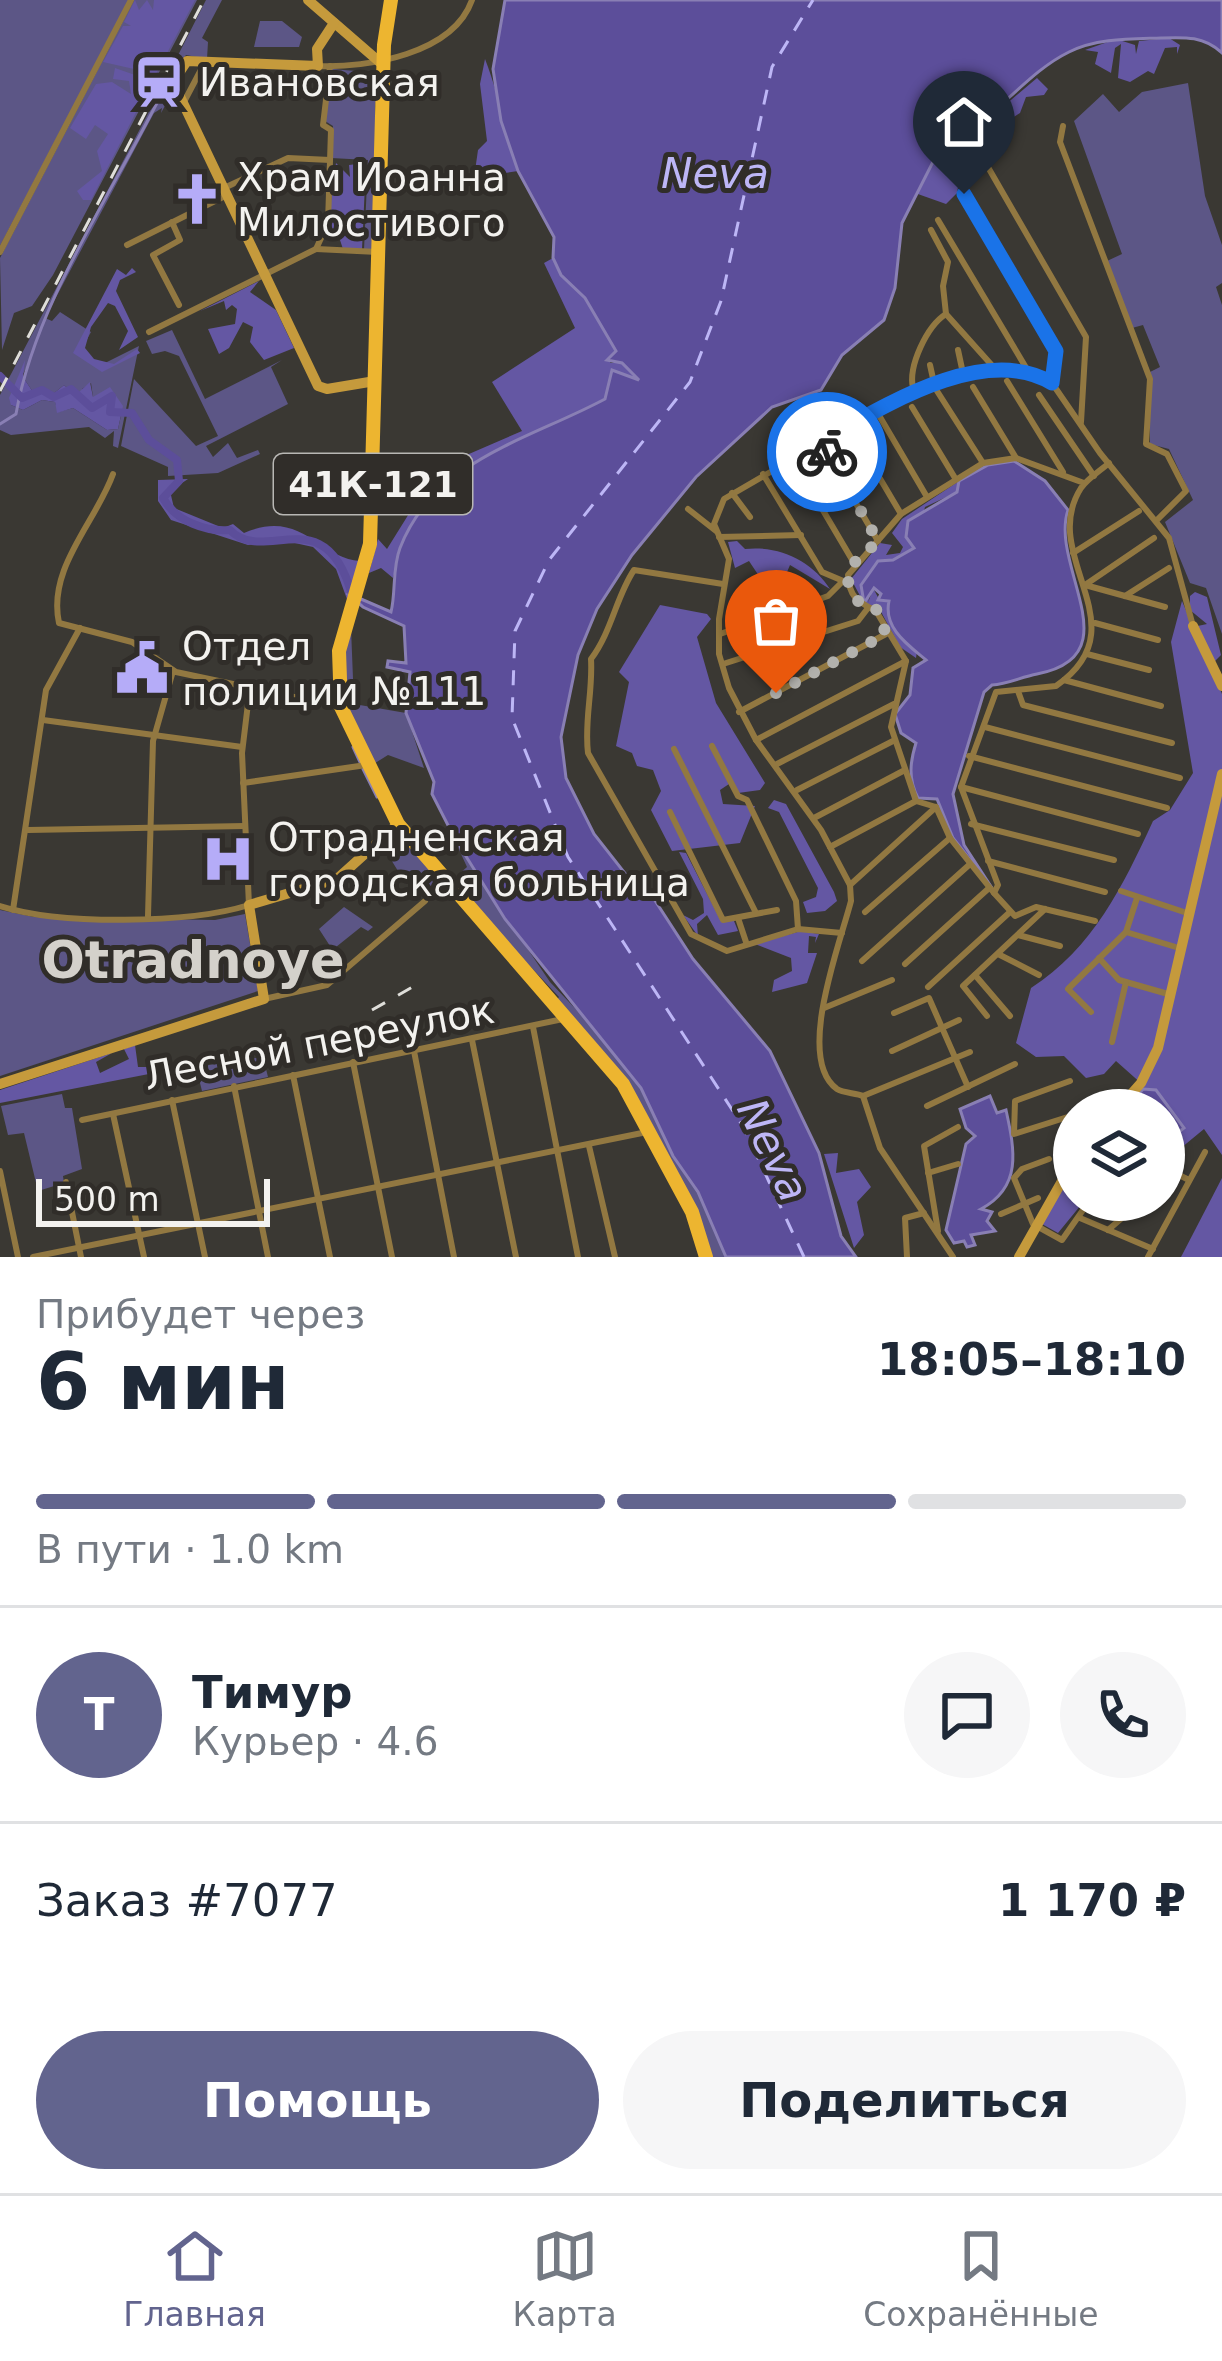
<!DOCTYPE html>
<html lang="ru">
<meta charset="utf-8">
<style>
:root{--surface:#fff;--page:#f6f6f7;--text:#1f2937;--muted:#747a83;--line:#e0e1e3;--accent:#62648e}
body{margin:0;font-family:"DejaVu Sans",sans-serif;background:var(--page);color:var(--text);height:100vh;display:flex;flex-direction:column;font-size:45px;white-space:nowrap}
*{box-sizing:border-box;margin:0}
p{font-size:39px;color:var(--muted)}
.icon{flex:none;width:66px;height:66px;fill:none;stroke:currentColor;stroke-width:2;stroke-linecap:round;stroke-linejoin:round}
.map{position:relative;height:1257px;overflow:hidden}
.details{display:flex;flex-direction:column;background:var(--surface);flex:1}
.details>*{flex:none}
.tools{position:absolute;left:1053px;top:1089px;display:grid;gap:24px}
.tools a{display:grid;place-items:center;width:132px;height:132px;border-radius:50%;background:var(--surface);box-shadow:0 3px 9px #0004;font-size:60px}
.scale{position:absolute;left:36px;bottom:30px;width:234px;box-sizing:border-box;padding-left:12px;border:6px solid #f3f2ef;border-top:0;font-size:33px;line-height:42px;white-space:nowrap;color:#f3f2ef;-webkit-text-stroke:9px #302d29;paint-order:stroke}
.pin{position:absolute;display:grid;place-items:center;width:102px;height:102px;color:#fff;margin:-123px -51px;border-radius:50% 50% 50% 0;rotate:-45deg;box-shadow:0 0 12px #0007}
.pin .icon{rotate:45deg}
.courier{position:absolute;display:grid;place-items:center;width:120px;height:120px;margin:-60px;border:9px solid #1a73e8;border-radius:50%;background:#fff;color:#222;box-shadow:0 3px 15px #0007}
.head em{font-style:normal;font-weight:800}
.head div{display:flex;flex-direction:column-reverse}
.head{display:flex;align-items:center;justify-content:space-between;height:204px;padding:0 36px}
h1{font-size:78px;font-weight:800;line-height:90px}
.bar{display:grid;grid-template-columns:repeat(4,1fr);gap:18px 12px;align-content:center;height:144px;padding:0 36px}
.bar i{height:15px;border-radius:9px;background:var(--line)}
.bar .selected{background:var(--accent)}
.bar p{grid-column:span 4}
.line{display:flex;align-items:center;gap:30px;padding:0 36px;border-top:3px solid var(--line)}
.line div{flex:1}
.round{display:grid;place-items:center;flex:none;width:126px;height:126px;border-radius:63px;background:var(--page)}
.action{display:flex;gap:24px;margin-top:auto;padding:24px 36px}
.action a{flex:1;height:138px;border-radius:72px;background:var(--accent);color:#fff;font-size:48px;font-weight:800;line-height:138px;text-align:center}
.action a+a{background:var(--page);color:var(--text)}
.tab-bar{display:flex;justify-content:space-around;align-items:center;height:168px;border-top:3px solid var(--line);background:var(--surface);font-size:33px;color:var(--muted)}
.tab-bar a{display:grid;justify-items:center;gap:6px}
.tab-bar .selected{color:var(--accent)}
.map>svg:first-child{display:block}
</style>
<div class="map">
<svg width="1222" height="1257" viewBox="0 0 1222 1257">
<rect width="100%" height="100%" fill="#3a3833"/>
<g fill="#5c5686" fill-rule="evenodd">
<polygon points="0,0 129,0 0,246"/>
<polygon points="134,0 197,0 53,275 32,306 14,313 2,350 0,258"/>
<polygon points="206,0 222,0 202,38 208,42 207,59 186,55 166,79"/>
<polygon points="260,21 282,21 302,37 299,47 254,47"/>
<polygon points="332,69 380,73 375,107 376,250 364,250 368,160 331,158 333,126 325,121 329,90 342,90 342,76 332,76"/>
<polygon points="1188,83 1205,196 1222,245 1222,283 1216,287 1222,305 1222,634 1206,588 1190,583 1165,522 1193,500 1169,449 1150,444 1150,372 1160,367 1143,325 1132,328 1107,261 1122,254 1074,121 1103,94 1119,112 1142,92"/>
<path d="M161,89l10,6 -10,18 1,-5 -8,5 -109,205 7,3 8,-9 31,20 -12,22 22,11 38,-19 -21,102 -5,-2 1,-15 -9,7 -16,-11 -78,8 -11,-5v-35zM28,365l-5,12 10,15 20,2 11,-9 23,19 -5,-15 9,-6 2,14 29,14 -4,18 -11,1 -34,-22 -15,4 -3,-10 -13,-2 -19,10 -12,-5v-11z"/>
<polygon points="172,330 205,399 282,360 271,367 288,404 206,446 213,457 228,443 237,458 258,450 260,454 218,473 168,476 168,467 121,446 134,379 196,446 218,436 179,356 165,351 152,354 146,341"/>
<path d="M351,628l3,76 52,9 18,55 -36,-13 -16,10c-24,-44 -41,-89 -21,-137z"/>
<polygon points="396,830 440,881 432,889 421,876 406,884 382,845"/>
<polygon points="456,843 550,982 609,1044 641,1089 673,1156 698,1192 726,1257 709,1257 643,1111 555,1002 559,997 528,964 519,962 451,881 467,867"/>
<polygon points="344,907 373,927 368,931 361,927 336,947 330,946 319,929"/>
<polygon points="0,910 34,917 215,920 245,914 258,991 0,1076"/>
<polygon points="263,1057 268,1077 202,1091 198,1075 165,1081 162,1072"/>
<polygon points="62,1094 65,1108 72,1108 82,1169 63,1176 64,1183 38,1191 24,1133 8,1135 1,1106"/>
</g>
<g fill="#6457a3">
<polygon points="135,0 139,10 147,0 153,10 154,0 195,0 156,74 103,62 123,26 131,26 124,22"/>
<polygon points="1169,38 1180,45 1177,54 1177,47 1165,48 1154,74 1148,71 1130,82 1118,78 1121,44 1115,48 1111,73 1095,64 1098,52 1085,50 1116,39 1135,45 1136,54 1139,41"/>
<path d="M485,59c11,28 23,75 33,112l-44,7 4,-28 9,-9 -7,-57z"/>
<polygon points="115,68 152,81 91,200 83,200 77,191 102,171 97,151 108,134 95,125 86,139 70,128 96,84 112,82 131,94 129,81 113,79"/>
<polygon points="1037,78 1048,89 1044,95 1026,97 1020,113 994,130 1003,147 959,181 957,193 946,204 915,193 942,144 972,133"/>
<polygon points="336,163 350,177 349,165 366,163 362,249 343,249 338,234 327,231"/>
<path d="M553,258l32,40 31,53 -6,12h12l17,18 -26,-1 -8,19c-100,54 -178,57 -212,179l-12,-10 -12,5 9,-34 9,10 38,-61 37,-31 60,-26 -30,-49 83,-54 -31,-65z"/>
<polygon points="132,268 136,272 120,280 116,291 138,337 119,350 128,331 115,306 108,303 91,327 85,348 94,359 114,364 137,349 140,353 102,372 73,353 117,269 126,275"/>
<polygon points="259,281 250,292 276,310 294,348 264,360 250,342 253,327 243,322 229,348 219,354 208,329 235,324 237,309 232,305 226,310 224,301 200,311"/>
<polygon points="25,360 23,377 33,392 53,394 64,385 85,404 79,392 90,382 93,397 110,387 123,406 118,429 107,430 73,408 57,413 55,402 42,400 23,410 11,405 9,398"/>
<path d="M188,479l-18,12 4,17 49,20 10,-4 11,9c58,-25 75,26 116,28l-12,41 -12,-33 -23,-22 -32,-7 -33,5 -77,-25 -13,-19v-21z"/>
<path d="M959,481l-2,11 -32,15 -11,41 -21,12 -15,1 -10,42 5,-15 6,11 9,1c5,25 7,35 29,51l-1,7 -16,-11 -21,-39 -13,-1 -15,-28 29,-36 12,2 -6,10 14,-2 3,-6 -11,-14 10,-14z"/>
<path d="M737,541l8,8c35,-4 68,13 85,40l-40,-24 -11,26 -8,3 -22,-33 -14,7 -7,-26z"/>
<path d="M1195,592l12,5 14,58 -11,11 12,28v461l-18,-26 -40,33v-20l19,-14 -26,-38 -14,-1 -21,21 21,-25 -27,-24 -12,13 -18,4 -22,-22 -28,1 -20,-14 15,-55c62,-40 92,-102 122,-167l17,-11 23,-37 -22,-131 11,-41 11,26 14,-3 -17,-14v-14z"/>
<polygon points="660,605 707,614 711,619 697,637 716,703 765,783 760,790 738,793 729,784 720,790 723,804 755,806 740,843 672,851 651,810 661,791 653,770 637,766 632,753 616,746 629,682 619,672"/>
<polygon points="774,800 786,804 834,892 837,901 825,911 807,913 803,902 816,897 818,888 779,812 768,808"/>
<polygon points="679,852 686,853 721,921 734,921 738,931 718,935 707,915 697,924 698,936 683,915 693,920 704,913 703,899"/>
<polygon points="801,931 819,934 815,943 816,937 809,936 808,953 817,953 807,983 772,992 774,980 792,971 791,958 755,944"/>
<polygon points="135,1045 138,1067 152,1067 154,1073 0,1103 0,1090 112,1053 96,1062 100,1073 129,1059 124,1049"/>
<polygon points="838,1153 836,1173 859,1169 871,1187 857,1202 864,1235 854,1248 824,1154"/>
<polygon points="1074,1167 1074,1200 1085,1200 1058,1233 1042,1224"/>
<polygon points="1222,1178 1222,1257 1181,1257"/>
</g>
<g fill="#5c4e9a" stroke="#897fb4" stroke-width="3">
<path d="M505,0h717v53c-18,-17 -37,-16 -61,-15 -30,1 -64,0 -92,14 -47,23 -76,73 -127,92l-40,79 -7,65 -11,32 -42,35 -21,35 -49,17 -76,70 -64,78 -35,54 -19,46 -17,82 5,41 28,56 33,42 27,23 39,60 77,92 49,102 22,83 15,21h-130l-28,-65 -25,-36 -32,-68 -136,-169 -51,-82 -22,-43 2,-12 -28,-69 4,-41 -23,-5 1,-6 18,2 -2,-37 -41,-19 -16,-14 44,19c5,-20 1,-43 9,-64 34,-88 128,-108 205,-149l7,-29 27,10 -17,-17 -15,-3 9,-9 -31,-53 -24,-23 -8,-17 1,-21 -36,-66 -17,-50 -8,-52z"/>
<path d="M1014,461l31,20 23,29c-19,56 65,146 -31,164 -16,3 -29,10 -45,11l-8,7 -31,102 11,51 28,43 -39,-50 -16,-39 -19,-1c-10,-19 -8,-36 -2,-55l-15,-10 -6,-19 15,-19 3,-27 13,-8c-18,-15 -43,-32 -37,-59l-11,-1 3,-6 -7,-6 -10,15 -3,-18 17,-24 15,-1 21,-12 -8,-11 2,-16 49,-29 2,-11 29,-16z"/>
<polygon points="1143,1089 1156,1090 1184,1128 1166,1142 1164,1110 1126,1110"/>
<path d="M990,1096l7,17 9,-3c9,41 16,77 -25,99l11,3 -5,9 8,10 -24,4 4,10 -8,2 -3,-6 -10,2 -8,-13 20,-86 9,-8 -9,-8 -6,-19z"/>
</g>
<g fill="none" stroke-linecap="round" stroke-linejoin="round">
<g stroke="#897fb4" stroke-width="3">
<path d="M0,424l16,-10c19,-109 94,-217 145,-319"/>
<polyline points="353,747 360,762"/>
<polyline points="363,769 377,797"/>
</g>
<path stroke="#5c4e9a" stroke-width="8" d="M0,376l22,22 20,-8 12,7 17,-8 21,19 20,-12 -2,16 22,1 17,27 28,20 2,21 -16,17c13,24 44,34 67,32 34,36 95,-33 122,65"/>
<polyline stroke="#bdb6f6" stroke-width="3" stroke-dasharray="15 12" stroke-linecap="butt" points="804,1257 744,1128 568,857 512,718 515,631 549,560 690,382 721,301 772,67 813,0"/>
<g stroke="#927841" stroke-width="6">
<path d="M318,66c50,2 135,-12 154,-66"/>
<polyline points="185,100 204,64"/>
<polyline points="1063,126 1060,142 1150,379 1146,444 1167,454 1186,491 1156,521"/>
<polyline points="981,155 1086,337 1081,422"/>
<polyline points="224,188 288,158 330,160"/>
<polyline points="965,194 1056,351 1052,381"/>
<polyline points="938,220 1028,371"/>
<polyline points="172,222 180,240 153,255 179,305"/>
<polyline points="931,230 948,262 943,286 946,314 997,371"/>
<polyline points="127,245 227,195"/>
<polyline points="316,249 378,252"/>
<polyline points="0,252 131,0"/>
<polyline points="149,332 316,249 328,223 331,130 323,125 330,66"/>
<polyline points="958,350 964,378"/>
<polyline points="930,365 934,383"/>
<polyline points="1007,381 1063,472"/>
<polyline points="973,387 1016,458"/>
<path d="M913,388c-5,-22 14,-62 33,-74"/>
<polyline points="937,391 983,463"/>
<polyline points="1039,395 1094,476"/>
<polyline points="912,407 955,478"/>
<polyline points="880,417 927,497"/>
<polyline points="853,433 901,514"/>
<polyline points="820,442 878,541"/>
<polyline points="798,468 854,563"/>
<path d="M113,474c-17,48 -66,94 -54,149l73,19 44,30 161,34"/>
<polyline points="763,474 822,572 848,583"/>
<path d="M1084,483l-68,-25 -33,5 -82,51 -53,61c1,23 11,27 28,36l30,50 -15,66 25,74 20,6 14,31 44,55 4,-8 -37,-98 35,-95 60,-6c87,-60 -19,-129 25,-198 7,-10 19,-17 28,-25"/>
<polyline points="732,493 750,517"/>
<polyline points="688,509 716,531"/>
<polyline points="719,537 801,535"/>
<polyline points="1073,553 1139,511"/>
<path d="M723,584l-89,-14c-18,27 -22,61 -43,89 2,33 -7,62 -3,94l103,181 36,17 71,-22 44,4"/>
<polyline points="1085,585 1154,538"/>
<polyline points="1085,585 1165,607"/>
<polyline points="1125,596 1169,568"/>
<polyline points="1095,623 1158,640"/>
<polyline points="720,634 828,596 842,582"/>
<polyline points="1087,654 1149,670"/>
<polyline points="723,664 858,621 868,608"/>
<polyline points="1064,680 1161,706"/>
<polyline points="1018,691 1023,705 1172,743"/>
<polyline points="739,712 886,634"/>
<polyline points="43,720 242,747"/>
<polyline points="985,727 1180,778"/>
<polyline points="756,740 906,661"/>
<polyline points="712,746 738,796 747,800 796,901 798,929"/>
<polyline points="674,749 756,913"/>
<polyline points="969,756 1167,808"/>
<polyline points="777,764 894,704"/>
<polyline points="243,783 366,765"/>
<polyline points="961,787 1138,834"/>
<polyline points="797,790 893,741"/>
<polyline points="670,812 723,920 777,910"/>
<polyline points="814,818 903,771"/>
<polyline points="971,824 1114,860"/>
<polyline points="28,830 245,826"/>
<polyline points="830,847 916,801"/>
<polyline points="988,861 1105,892"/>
<polyline points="850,885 936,807"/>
<polyline points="1121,891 1187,913"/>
<polyline points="994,893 1015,916 1036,907 1095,921"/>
<polyline points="430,896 446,883"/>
<path d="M0,906c60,19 188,18 249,-1l-7,-152 8,-66"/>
<polyline points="13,910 46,690 80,628"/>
<polyline points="865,912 950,838"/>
<polyline points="148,916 153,741 173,671"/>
<polyline points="738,918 746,942"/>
<polyline points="1126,932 1179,948"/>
<polyline points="1018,935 1060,946"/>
<polyline points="998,954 1039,975"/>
<polyline points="1099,958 1119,980 1168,994"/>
<polyline points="862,961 969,865"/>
<polyline points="905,964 988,889"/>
<polyline points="975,975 1010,1016"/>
<polyline points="928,987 1010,912"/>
<polyline points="264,999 327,985 425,901"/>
<polyline points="824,1008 892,980"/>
<polyline points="1091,1012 1068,989 1126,932 1137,898"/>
<polyline points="894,1013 929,998 968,1087"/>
<polyline points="987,1016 963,986 1045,909"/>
<polyline points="533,1027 578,1257"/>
<polyline points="472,1040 516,1257"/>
<polyline points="1112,1042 1126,982"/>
<polyline points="414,1051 454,1257"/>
<polyline points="892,1051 959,1020"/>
<polyline points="353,1062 392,1257"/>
<polyline points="293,1075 330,1257"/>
<polyline points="1070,1081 1015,1101 1014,1134 1074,1115"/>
<polyline points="234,1086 268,1257"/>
<polyline points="863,1096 970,1052"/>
<polyline points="172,1100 205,1257"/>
<polyline points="927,1106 1015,1064"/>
<polyline points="1086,1110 1114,1098 1121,1104"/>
<polyline points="113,1114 144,1257"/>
<polyline points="82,1120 563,1019"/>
<polyline points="589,1146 615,1257"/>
<polyline points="1049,1159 1022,1169 1014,1178 1033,1224 1062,1240 1090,1200"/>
<polyline points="0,1171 18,1257"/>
<polyline points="928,1173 958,1164"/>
<polyline points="66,1182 81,1257"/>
<polyline points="1164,1184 1179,1175 1189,1180"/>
<polyline points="1001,1214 1038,1198"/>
<polyline points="1080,1218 1153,1249"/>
<polyline points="1108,1230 1143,1200"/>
<polyline points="938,1231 924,1146 958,1127"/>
<polyline points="33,1257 647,1132"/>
<polyline points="907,1257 905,1218 924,1213"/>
<path d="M953,1257l-73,-109 -17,-52c-7,-3 -20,-3 -26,-7 -42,-30 3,-145 14,-188l-1,-16 -29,-55 -65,-90 -27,-52 -10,-34v-35l10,-60 -15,-35 10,-25 189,-110 94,-20 21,2 24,12 48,70 69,85 24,88"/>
<polyline points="1148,1257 1205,1152"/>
</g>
<g stroke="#c59a3c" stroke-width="10">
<polyline points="308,0 383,65"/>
<polyline points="334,23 317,49 318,66 187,61 173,82 318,386 327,389 375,381"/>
<polyline points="1193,626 1222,686"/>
<polyline points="0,1084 264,999 249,905 337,879 398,824"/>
<polyline points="1117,1110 1141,1083 1158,1048 1222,774"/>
<polyline points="1019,1257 1074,1160"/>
</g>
<polyline stroke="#edb530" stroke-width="14" points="391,0 384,45 370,544 339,651 341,707 398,824 623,1084 692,1212 706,1257"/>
<g stroke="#dfdeda" stroke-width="3" stroke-dasharray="15 15" stroke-linecap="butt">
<polyline points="0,391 204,0"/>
<polyline points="372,1010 416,985"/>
</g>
</g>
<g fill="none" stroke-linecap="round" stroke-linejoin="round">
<polyline stroke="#b2b1ad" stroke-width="12" stroke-dasharray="0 21.6" points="776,693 886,634 877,610 861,606 848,583 854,563 878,541 827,452"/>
<path stroke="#1a73e8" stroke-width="15" d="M827,452l-7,-10c61,-34 163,-100 232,-59l4,-32 -92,-157"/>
</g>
<defs>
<g id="station-bare" transform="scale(4.14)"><path d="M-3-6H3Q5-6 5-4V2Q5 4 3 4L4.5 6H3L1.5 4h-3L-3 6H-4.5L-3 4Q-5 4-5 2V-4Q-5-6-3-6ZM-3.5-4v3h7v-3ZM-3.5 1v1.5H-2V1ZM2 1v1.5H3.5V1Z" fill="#b5acf8" stroke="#302d29" stroke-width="2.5" paint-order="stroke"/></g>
<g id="church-bare" transform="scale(4.14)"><path d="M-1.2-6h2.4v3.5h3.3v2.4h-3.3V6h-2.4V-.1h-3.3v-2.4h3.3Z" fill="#b5acf8" stroke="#302d29" stroke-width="2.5" paint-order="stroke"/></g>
<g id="civic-bare" transform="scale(4.14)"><path d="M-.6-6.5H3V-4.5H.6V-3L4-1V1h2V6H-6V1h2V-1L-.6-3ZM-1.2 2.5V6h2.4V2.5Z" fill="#b5acf8" stroke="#302d29" stroke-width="2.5" paint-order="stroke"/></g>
<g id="hospital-bare" transform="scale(4.14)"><path d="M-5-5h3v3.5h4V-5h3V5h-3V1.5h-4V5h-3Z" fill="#b5acf8" stroke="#302d29" stroke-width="2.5" paint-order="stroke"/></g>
</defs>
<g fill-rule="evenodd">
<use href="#station-bare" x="159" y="82"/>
<use href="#church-bare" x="197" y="199"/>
<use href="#civic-bare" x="142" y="668"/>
<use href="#hospital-bare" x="228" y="859"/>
</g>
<g text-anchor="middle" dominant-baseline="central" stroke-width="10" stroke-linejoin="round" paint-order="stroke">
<rect fill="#302d29" stroke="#b8b7b4" stroke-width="3" x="274" y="454" width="198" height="60" rx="9"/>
<g font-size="36" font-weight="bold" fill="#f3f2ef">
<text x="373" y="484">41К-121</text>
</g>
<g font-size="39" fill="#f3f2ef" stroke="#302d29" text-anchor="start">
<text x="199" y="82">Ивановская</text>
<text x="237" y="177">Храм Иоанна<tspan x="237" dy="45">Милостивого</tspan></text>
<text x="182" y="646">Отдел<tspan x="182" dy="45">полиции №111</tspan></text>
<text x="268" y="837">Отрадненская<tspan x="268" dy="45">городская больница</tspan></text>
</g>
<g font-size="39" fill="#f3f2ef" stroke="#302d29">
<text transform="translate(319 1043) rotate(-11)">Лесной переулок</text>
</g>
<g font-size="42" font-style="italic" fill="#bdb6f6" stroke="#302d29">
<text x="715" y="173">Neva</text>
<text transform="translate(773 1150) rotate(64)">Neva</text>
</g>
<g font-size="51" font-weight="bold" fill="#d4d1cb" stroke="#302d29">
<text x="193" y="960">Otradnoye</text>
</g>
</g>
</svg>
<div class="tools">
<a><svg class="icon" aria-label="layers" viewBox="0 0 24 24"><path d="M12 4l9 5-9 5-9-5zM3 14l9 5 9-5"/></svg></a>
</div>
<div class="scale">500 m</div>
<div class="pin" style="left:776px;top:693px;background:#ea580c"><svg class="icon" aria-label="bag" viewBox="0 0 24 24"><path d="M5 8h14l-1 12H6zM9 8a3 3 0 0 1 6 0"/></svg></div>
<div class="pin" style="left:964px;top:194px;background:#1f2937"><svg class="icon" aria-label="home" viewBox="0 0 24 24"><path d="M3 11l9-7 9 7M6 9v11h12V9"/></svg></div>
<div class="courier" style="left:827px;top:452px"><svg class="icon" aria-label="bike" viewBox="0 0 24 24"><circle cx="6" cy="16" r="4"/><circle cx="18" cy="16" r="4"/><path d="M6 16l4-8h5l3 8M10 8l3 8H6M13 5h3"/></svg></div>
</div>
<section class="details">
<div class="head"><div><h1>6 мин</h1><p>Прибудет через</p></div><em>18:05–18:10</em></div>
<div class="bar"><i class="selected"></i><i class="selected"></i><i class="selected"></i><i></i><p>В пути · 1.0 km</p></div>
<div class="line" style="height:216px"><b class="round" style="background:var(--accent);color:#fff">Т</b><div><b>Тимур</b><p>Курьер · 4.6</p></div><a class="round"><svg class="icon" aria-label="chat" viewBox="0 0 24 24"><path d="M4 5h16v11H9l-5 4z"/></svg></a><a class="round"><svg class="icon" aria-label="phone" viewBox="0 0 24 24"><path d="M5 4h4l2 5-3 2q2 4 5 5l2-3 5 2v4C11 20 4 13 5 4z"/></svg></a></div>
<div class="line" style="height:156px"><div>Заказ #7077</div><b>1 170 ₽</b></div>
<div class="action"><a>Помощь</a><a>Поделиться</a></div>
</section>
<nav class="tab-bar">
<a class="selected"><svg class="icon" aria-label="home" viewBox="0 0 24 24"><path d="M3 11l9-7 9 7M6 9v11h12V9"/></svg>Главная</a>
<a><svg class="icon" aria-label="map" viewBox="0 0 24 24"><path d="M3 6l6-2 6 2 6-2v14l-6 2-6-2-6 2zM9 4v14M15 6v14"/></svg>Карта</a>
<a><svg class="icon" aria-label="saved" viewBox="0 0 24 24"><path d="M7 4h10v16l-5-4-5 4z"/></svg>Сохранённые</a>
</nav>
